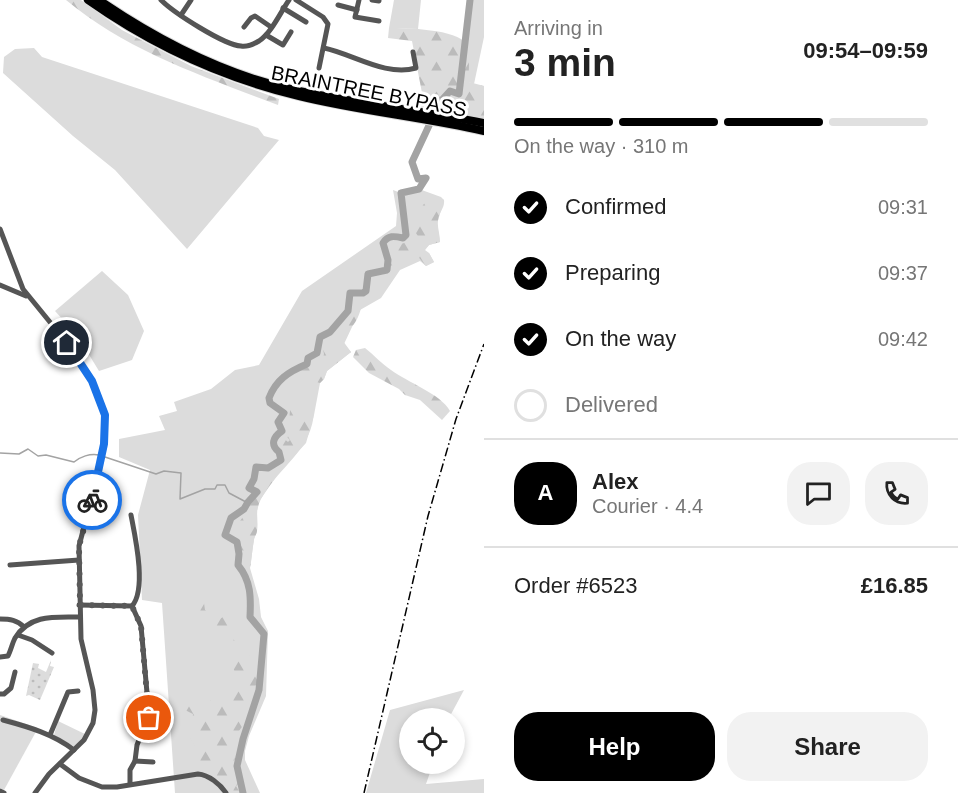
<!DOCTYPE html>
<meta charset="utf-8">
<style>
:root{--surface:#fff;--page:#f2f2f2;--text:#222;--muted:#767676;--line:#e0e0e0;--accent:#000}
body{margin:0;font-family:Helvetica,sans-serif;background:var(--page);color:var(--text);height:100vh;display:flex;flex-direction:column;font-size:22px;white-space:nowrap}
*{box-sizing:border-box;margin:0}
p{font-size:20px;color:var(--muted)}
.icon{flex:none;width:33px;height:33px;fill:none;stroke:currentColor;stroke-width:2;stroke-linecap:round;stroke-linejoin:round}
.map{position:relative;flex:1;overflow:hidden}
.panel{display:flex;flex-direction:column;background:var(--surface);width:474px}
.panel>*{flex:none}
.fabs{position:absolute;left:399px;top:708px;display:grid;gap:12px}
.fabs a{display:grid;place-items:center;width:66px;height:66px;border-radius:50%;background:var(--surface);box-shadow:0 3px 9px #0003;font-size:30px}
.pin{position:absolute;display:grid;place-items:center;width:51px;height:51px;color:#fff;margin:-26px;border:3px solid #fff;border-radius:50%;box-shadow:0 2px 6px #0007}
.courier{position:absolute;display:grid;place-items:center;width:60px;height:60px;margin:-30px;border:4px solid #1a73e8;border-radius:50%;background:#fff;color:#222;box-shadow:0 2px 8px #0007}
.head em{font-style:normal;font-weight:700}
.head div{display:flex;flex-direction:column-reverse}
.head{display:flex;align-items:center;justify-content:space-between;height:102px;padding:0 30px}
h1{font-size:39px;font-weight:700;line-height:45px}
.bar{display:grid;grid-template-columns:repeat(4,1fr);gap:9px 6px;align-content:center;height:72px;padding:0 30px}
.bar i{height:8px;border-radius:4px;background:var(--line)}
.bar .active{background:var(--accent)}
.bar p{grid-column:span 4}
.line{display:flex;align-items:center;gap:15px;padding:0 30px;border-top:2px solid var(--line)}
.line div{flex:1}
.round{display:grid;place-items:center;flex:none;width:63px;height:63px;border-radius:24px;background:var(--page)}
ol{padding:0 30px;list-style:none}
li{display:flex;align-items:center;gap:18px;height:66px}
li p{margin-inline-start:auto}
li .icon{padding:6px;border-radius:50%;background:var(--accent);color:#fff;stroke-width:4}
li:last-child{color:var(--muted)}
li i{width:33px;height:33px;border:3px solid var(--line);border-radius:50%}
.cta{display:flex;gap:12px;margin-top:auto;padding:12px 30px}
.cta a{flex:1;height:69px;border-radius:24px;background:var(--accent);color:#fff;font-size:24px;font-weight:700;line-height:69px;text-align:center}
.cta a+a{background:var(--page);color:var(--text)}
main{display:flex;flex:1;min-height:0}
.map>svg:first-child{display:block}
</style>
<main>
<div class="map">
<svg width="484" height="793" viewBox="0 0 484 793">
<defs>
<pattern id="forest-firs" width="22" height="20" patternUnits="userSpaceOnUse" patternTransform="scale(1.5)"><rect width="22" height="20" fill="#dcdcdc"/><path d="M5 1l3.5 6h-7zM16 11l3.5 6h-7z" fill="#bbb"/></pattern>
<pattern id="garden-dots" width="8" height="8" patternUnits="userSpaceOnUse" patternTransform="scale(1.5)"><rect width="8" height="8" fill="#dcdcdc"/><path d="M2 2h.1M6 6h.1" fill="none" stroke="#bbb" stroke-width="1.8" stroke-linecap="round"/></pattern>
</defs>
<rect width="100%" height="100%" fill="#fff"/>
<g fill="#dcdcdc">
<polygon points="394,0 421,0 418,29 389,28"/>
<polygon points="471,0 484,0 484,37 474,84 465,81"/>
<polygon points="34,48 42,57 258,128 264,136 279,140 187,249 115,170 73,136 3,73 4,57 15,49"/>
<polygon points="419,189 441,197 444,200 437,224 440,242 429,245 423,252 429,253 434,262 426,266 420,261 400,270 381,298 360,310 344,344 351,352 327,371 324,379 320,383 314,415 306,443 278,474 260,500 256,514 257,531 254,539 250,568 259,599 261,617 268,631 266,696 249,736 245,751 245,760 260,793 175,793 162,603 142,600 138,515 150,470 119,457 119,439 165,430 159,416 177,411 174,402 211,389 235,370 259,365 302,291 396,226 397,213 393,190 401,193"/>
<polygon points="102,271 128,295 144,331 132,360 99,371 77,335 55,311"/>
<polygon points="464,690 449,718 410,718 410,764 433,764 426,784 484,779 484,793 366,793 390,710"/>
<polygon points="0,715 38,728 4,790 0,788"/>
<polygon points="58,721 87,735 75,747 54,735"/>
</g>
<g fill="url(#forest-firs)">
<path d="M66,0h15l41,30 69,36 88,33 -1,6c-73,-28 -151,-54 -212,-105z"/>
<path d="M389,28c16,0 69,1 77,16 5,9 2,28 3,38l15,4v37l-64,-17 2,-13 -10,-52 -24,-3z"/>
<path d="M436,196l8,4c1,8 -5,12 -6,20 -1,7 2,14 2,22l-11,3 -4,5 4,3 5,9 -8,4 -11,-13 -6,2 -9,11h-9l-1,-4 1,-7 -4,-6 4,-5 -1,-8 2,-4 5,3 2,9 11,-2 12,9 1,-7 -9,-14 5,-4c3,-17 -1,-22 17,-30z"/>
<path d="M352,294h16c-10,14 -7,31 -24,37l-6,-4v-5l7,-1 6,-10z"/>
<path d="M343,341l8,11 -24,19 -3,8 -4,4 -17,-5v-5l-5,-4 3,-5 8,4c6,-6 4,-10 14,-10l1,-4 -1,-5 5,-5 11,1z"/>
<path d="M365,348c9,7 17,16 26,22 16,12 50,24 59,41l-8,9 -22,-20 -15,-5 -6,-6 -30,-16 -16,-16 3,-7z"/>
<path d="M296,400l9,7 9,3c-1,40 -35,56 -53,89 -7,13 -2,20 -4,32 0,3 -3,6 -3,9 -2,9 -2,18 -4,28l-6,2 -4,-3v-23l-13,-6 2,-5 5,-1c3,-11 14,-17 15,-28l8,-9 -8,-9 2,-4 6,-2 4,7h5l3,-14 14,-10 3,-7 -4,-5 -5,-2 -2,-7 7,-5 6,5 2,-2 -4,-4c6,-12 1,-24 7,-35z"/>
<path d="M204,603l1,7 13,10 5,-3h5l3,16 4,9 9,-1 3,4 5,23 11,14 -8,4v8l-8,12c3,19 -6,18 -11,31l2,5 -6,30 6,2 3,7 -5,5 4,7h-11l-9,-11 -17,-12 -4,-9 -5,-17 -4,-7 3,-23 -10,-5v-6l23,4c7,-14 24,-15 31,-30l-6,-14v-15l-6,-5 -8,-16 -22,-4 6,-19z"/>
</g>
<polygon fill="url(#garden-dots)" points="51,660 50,666 54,667 40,700 29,695 26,696 33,663 39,664 38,668 46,672"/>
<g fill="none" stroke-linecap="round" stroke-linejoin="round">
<g stroke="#a3a3a3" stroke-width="1.5">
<path d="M0,453l19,1 9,-5 10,7 8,-1 28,7c6,-5 16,-9 25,-7"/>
<polyline points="105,457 156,474 164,471 181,473 180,499 205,489 215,489 217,485 225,485 229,493 246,502"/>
</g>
<path stroke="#a3a3a3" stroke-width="7" d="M243,793l-6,-27 6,-27 16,-49 5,-56 -14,-17c1,-20 1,-36 -12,-52l1,-11 -2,-12 -12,-7 6,-17 13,-9 4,-7 9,-10 -8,-4 5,-9 2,-12 12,1 13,-8 -2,-8c-9,-7 -6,-15 3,-21l-4,-9 6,-9 -14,-10 -1,-5c7,-18 19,-26 38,-34l1,-6 9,-5 3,-16 10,-5 18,-21 2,-18h13l3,-2 2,-17 19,-4 1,-10 -5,-17c5,-8 11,-7 20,-5l3,-3 -5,-42 18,-4 7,-11 -8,1 -6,-17 28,-60 10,-11 9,3 11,-94"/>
<g stroke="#dbdbdb" stroke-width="10">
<g id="highway">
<path d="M88,0c64,45 135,78 211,96 61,15 124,21 185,35"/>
<path d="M99,0c60,41 128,76 200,91 61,13 124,20 185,32"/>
</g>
</g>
<g stroke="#555" stroke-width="5">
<path d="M161,0c13,13 63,45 80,46 6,1 13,-2 18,-5 13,-9 21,-28 30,-41"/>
<polyline points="296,0 323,17 328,24 319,68"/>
<polyline points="359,0 355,17 379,21"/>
<polyline points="372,0 379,1"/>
<polyline points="338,5 357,10"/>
<polyline points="283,8 306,22"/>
<polyline points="181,15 191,0"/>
<polyline points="244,27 251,18 255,16 271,27"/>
<polyline points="266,35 283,45 291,32"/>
<path d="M324,48c29,6 62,29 92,20l-3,-16"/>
<polyline points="0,229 23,289 67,343 92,381 105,415 104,444 99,470 79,546 81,639 93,690 95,710 93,723 84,740 49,774 35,793"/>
<polyline points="0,285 26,296"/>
<path d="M131,515c4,21 16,74 1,91"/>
<polyline points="10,565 79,560"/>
<polyline points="79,605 132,606"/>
<path d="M0,619c10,0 17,1 24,8"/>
<polyline points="18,635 32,640 52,653"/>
<path d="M0,657l8,-1c3,-6 4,-12 7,-18 15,-24 40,-21 65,-21"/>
<polyline points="0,694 4,694 11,688 15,672"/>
<path d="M3,720c26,7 50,14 71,30"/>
<polyline points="50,735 68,692 78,691"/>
<polyline points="135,761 153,762"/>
<path d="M60,764l19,14 23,9h15l81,-13c11,1 22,10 28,19"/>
<polyline points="130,784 130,770 135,761 137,745 149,715 141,626 132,606"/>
<polyline points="0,791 4,793"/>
</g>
<use href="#highway" stroke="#000" stroke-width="8"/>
<polyline stroke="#000" stroke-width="1.5" stroke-dasharray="9 3 1.5 3" stroke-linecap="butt" points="364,793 428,516 456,419 484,344"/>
</g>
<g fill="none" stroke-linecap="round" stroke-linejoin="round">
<polyline stroke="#595959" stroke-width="6" stroke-dasharray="0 10.8" points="92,500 79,546 80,605 132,606 141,626 149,718"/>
<polyline stroke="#1a73e8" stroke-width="8" points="67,343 92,381 105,415 104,444 92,500"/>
</g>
<g text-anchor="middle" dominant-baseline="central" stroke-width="6" stroke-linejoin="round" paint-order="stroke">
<g font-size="20" fill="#000" stroke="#fff">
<text transform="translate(369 91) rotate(11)">BRAINTREE BYPASS</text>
</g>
</g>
</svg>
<div class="fabs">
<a><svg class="icon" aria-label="locate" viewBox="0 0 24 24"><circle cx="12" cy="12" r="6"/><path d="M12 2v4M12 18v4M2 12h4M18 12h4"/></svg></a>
</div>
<div class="pin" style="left:149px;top:718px;background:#ea580c"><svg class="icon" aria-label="bag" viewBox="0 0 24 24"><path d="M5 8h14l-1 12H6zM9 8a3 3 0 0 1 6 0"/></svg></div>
<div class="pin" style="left:67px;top:343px;background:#1f2937"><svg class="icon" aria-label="home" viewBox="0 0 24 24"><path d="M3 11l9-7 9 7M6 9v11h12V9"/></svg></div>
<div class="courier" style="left:92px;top:500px"><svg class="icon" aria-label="bike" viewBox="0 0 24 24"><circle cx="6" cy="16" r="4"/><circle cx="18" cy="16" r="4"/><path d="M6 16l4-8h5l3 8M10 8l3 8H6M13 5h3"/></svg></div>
</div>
<section class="panel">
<div class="head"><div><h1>3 min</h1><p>Arriving in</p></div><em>09:54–09:59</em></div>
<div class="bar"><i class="active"></i><i class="active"></i><i class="active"></i><i></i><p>On the way · 310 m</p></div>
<ol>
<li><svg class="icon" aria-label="check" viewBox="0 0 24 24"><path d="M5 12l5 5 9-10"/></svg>Confirmed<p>09:31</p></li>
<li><svg class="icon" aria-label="check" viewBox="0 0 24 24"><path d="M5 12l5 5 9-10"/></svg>Preparing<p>09:37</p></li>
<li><svg class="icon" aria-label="check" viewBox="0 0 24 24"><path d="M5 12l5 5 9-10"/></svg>On the way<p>09:42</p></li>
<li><i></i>Delivered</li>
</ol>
<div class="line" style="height:108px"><b class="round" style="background:var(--accent);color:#fff">A</b><div><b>Alex</b><p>Courier · 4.4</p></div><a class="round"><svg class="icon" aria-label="chat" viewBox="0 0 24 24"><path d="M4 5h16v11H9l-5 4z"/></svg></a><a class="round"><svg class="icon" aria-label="phone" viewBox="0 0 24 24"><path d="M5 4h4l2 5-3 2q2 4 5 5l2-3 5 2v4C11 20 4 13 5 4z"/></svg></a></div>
<div class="line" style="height:78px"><div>Order #6523</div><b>£16.85</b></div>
<div class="cta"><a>Help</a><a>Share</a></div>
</section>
</main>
